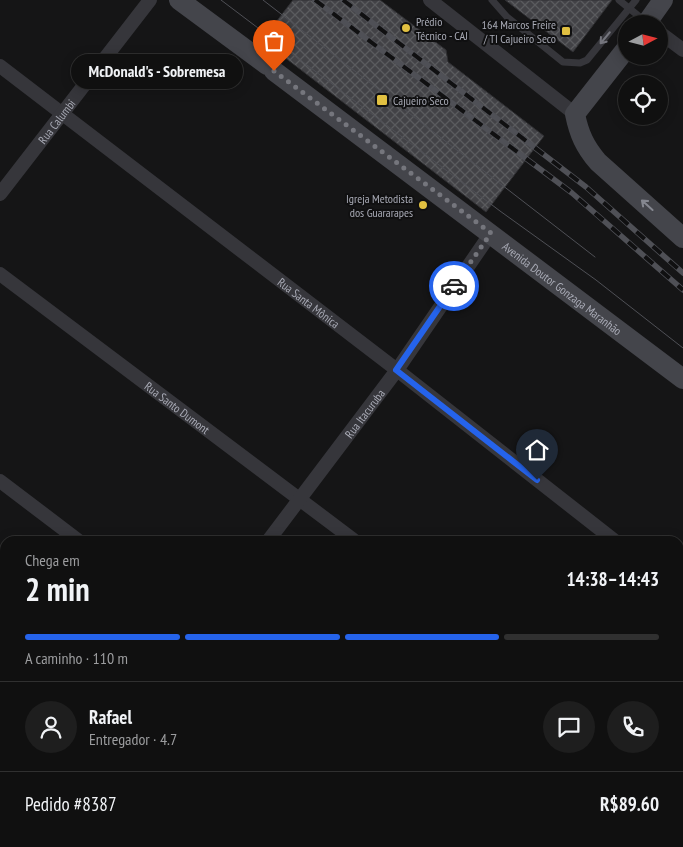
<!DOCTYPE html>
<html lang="pt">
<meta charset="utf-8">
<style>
:root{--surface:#101010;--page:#1e1e1e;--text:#f1f3f6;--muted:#9c9d9f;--line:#303030;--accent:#2563eb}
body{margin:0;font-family:"PT Sans Narrow",sans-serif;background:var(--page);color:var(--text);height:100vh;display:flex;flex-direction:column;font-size:19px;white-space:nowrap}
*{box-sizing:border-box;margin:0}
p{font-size:16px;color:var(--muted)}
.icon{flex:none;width:28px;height:28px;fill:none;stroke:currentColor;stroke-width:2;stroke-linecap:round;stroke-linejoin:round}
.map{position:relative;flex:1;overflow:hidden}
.panel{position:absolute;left:0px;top:536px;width:684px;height:311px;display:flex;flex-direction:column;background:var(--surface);border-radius:15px 15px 0 0;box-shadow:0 2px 12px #0003,0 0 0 1px var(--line)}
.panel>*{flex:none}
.needle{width:32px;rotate:83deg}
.controls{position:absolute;left:618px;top:15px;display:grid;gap:10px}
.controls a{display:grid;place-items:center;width:50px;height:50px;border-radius:50%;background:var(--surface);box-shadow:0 2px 12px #0003,0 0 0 1px var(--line);font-size:25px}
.pin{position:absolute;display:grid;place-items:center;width:42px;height:42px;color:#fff;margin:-51px -21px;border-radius:50% 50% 50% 0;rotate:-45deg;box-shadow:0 0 5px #0007}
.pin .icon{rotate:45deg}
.courier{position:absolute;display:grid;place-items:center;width:50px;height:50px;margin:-25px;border:4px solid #2563eb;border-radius:50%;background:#fff;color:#222;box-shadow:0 1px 6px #0007}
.bubble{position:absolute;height:35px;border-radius:18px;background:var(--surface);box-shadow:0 2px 12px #0003,0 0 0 1px var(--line);font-size:16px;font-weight:800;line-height:35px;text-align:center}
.head em{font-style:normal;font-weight:800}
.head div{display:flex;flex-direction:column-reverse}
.head{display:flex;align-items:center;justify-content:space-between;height:85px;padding:0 25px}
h1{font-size:32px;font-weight:800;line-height:38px}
.bar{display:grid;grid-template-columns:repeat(4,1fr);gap:8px 5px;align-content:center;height:60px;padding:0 25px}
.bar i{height:6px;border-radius:4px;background:var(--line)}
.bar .active{background:var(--accent)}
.bar p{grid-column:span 4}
.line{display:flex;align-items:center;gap:12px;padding:0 25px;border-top:1px solid var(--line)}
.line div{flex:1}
.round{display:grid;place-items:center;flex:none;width:52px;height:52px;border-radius:26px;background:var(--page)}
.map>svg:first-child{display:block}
</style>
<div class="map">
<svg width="683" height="847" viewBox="0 0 683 847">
<defs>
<pattern id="building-cross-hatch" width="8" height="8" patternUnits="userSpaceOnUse" patternTransform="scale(1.25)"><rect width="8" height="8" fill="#424246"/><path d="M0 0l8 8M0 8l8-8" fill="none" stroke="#5a5b5e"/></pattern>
</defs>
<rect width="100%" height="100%" fill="#151516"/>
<g fill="url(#building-cross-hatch)" stroke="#2f2f32">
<polygon points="293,0 380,0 446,50 448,62 544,136 486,212 262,40"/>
<polygon points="505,0 612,0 573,52"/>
</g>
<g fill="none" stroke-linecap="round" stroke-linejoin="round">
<g stroke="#36363b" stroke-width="7">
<polyline points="492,0 507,17 563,62 580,63 587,60 636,0"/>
<polyline points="619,0 646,22"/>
</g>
<g stroke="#36363b" stroke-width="14">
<polyline points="430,0 575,114"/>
<polyline points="659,32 683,50"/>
<path id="s1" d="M0,66l397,304 218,171"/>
<path id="s2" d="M0,194l150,-194"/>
<path id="s3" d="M0,274l355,267"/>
<polyline points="0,481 79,541"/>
<path id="s4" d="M268,541l129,-171 94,-137"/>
<polyline points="679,591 683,594"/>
<polyline points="679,670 683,666"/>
<polyline points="0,688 5,691"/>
<polyline points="222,842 227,847"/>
<polyline points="39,847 42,842"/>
<polyline points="259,847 269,842"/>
</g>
<g stroke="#44454b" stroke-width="20">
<polyline points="179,0 267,65"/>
<polyline points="646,24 663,0"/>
<path d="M626,49l-51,65c4,20 10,33 23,48l85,76"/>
<path id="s5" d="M274,71l409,308"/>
</g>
<g stroke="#4f5056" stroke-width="1">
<polyline points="221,0 500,211 596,280 683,348"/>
<polyline points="263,0 595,257"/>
</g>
<g stroke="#4f5056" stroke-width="5.5">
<g id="rail">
<polyline points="315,0 572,193 683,290"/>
<polyline points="343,0 586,187 683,273"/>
</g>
</g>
<use href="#rail" stroke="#101011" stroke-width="4" stroke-dasharray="11" stroke-linecap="butt"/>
</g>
<defs><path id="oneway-shaft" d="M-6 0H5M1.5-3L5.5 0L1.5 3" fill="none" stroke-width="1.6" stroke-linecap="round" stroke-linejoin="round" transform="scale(1.25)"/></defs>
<use stroke="#75767e" href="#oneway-shaft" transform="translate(605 38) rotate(130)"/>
<use stroke="#858790" href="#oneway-shaft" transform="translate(647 205) rotate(-138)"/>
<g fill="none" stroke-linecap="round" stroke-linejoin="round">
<polyline stroke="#75767d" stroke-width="5" stroke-dasharray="0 9" points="274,71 491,233 454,286"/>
<polyline stroke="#2563eb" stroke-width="6" points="454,286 396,370 537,480"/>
</g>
<g fill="#e1c041" stroke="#101011" stroke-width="2">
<circle cx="406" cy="28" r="5"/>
<rect x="561" y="26" width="10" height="10" rx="2.5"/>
<rect x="376" y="94" width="12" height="12" rx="2.5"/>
<circle cx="423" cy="205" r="5"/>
</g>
<g text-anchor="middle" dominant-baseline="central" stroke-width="4" stroke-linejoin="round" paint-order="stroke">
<g font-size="12" fill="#a8aab5" stroke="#101011" text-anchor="start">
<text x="416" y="21">Prédio<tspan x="416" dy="14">Técnico - CAJ</tspan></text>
<text x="556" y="24" text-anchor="end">164 Marcos Freire<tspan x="556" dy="14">/ TI Cajueiro Seco</tspan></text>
<text x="393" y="100">Cajueiro Seco</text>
<text x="413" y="198" text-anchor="end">Igreja Metodista<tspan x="413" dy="14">dos Guararapes</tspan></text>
</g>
<g font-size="12" fill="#a8aab5" stroke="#101011">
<text stroke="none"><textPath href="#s2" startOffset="92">Rua Calumbi</textPath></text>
<text stroke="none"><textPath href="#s5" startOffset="361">Avenida Doutor Gonzaga Maranhão</textPath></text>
<text stroke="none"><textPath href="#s1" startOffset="389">Rua Santa Mônica</textPath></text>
<text stroke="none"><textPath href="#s3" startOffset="222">Rua Santo Dumont</textPath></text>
<text stroke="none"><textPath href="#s4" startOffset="160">Rua Itacuruba</textPath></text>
</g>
</g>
</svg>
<div class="controls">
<a><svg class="needle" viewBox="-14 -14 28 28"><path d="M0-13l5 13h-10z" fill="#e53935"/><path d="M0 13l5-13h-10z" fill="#9c9d9f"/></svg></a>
<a><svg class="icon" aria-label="locate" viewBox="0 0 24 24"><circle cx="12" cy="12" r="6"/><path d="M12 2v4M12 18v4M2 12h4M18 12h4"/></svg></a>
</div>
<div class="pin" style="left:274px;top:71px;background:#ea580c"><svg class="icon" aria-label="bag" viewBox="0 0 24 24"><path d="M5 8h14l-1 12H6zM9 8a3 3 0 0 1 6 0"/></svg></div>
<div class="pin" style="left:537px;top:480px;background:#1f2937"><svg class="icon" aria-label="home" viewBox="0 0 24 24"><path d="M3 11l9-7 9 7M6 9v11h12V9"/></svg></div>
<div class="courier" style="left:454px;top:286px"><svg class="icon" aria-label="car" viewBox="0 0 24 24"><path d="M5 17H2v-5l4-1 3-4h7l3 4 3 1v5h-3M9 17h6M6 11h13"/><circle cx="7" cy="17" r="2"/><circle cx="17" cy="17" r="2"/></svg></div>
<div class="bubble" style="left:71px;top:54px;width:172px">McDonald's - Sobremesa</div>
<section class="panel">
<div class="head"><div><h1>2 min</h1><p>Chega em</p></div><em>14:38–14:43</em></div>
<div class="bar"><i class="active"></i><i class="active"></i><i class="active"></i><i></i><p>A caminho · 110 m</p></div>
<div class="line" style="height:90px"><a class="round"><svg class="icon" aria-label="person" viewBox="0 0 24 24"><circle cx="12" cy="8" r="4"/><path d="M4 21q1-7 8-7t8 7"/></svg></a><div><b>Rafael</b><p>Entregador · 4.7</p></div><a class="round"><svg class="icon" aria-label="chat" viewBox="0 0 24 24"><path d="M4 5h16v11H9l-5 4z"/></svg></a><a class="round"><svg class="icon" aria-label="phone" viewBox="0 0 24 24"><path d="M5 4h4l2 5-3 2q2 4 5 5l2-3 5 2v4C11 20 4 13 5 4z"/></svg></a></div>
<div class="line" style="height:65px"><div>Pedido #8387</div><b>R$89.60</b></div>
</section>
</div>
